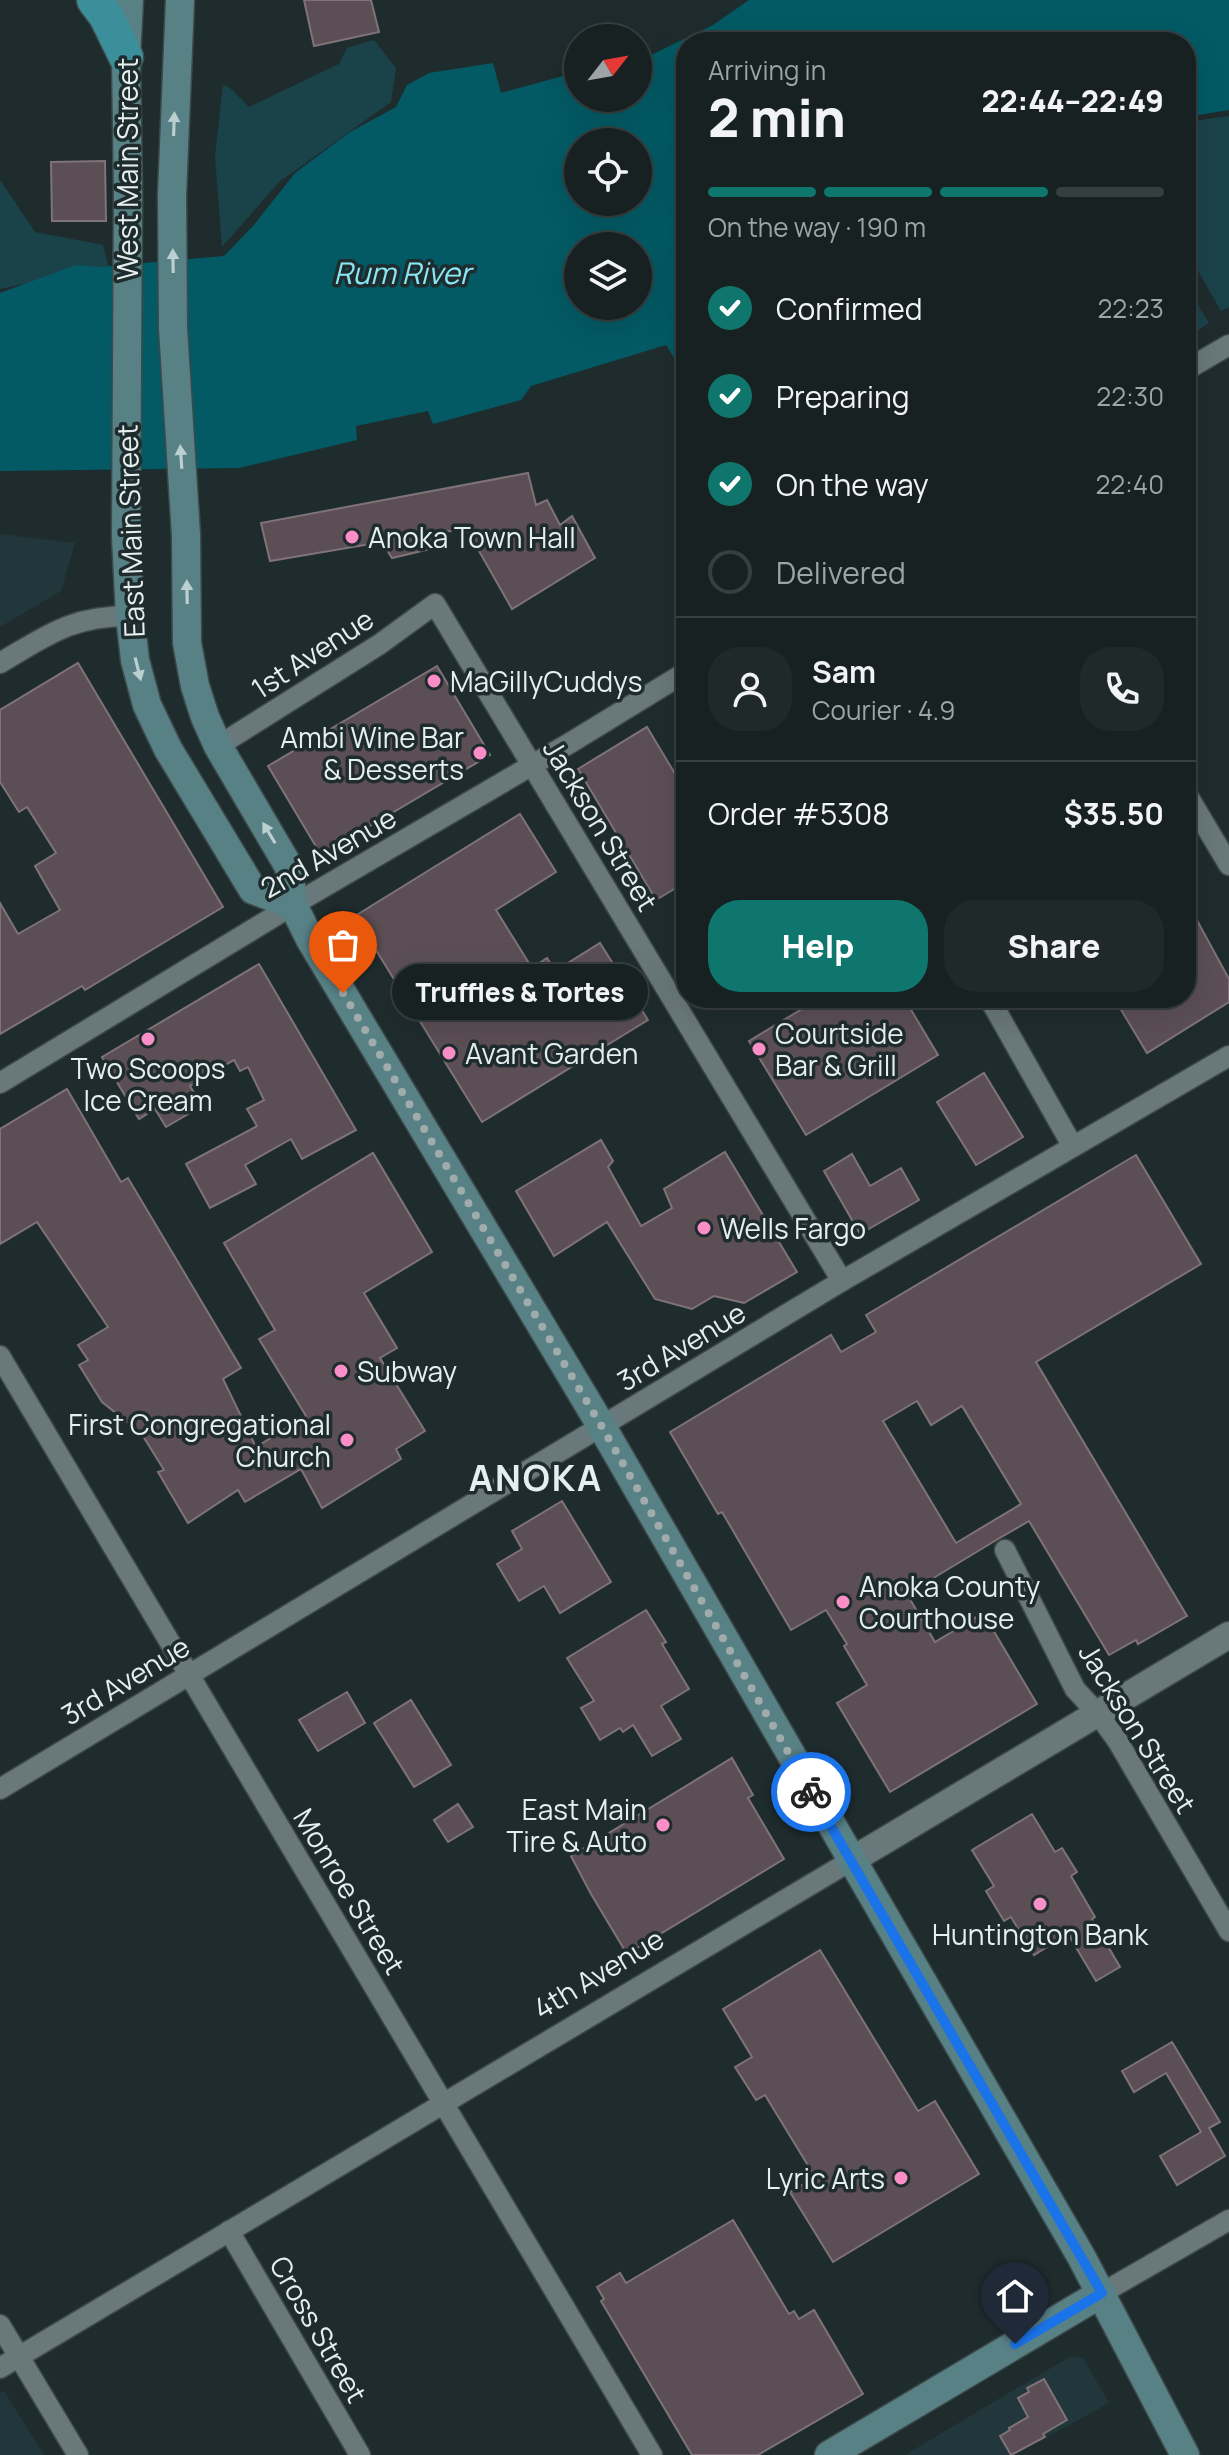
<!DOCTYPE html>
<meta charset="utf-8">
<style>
:root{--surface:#172122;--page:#20292a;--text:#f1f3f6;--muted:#9ea3a5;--line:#363e40;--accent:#0f766e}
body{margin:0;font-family:Manrope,sans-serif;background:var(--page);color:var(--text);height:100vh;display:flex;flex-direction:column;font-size:30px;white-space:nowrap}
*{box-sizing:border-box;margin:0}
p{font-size:26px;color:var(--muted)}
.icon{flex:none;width:44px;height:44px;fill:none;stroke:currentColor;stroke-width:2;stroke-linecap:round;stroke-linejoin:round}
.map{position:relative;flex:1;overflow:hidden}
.side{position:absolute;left:676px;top:32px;width:520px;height:976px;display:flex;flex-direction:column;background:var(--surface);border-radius:32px;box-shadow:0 8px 32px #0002,0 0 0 2px var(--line)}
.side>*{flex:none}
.needle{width:52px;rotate:59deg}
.controls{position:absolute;left:564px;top:24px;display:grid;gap:16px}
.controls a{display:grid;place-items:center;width:88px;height:88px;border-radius:50%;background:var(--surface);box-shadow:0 8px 32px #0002,0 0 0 2px var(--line);font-size:40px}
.pin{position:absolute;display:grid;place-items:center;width:68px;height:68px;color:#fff;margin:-82px -34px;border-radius:50% 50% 50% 0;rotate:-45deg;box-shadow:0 0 8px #0007}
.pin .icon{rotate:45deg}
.courier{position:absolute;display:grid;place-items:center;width:80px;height:80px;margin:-40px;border:6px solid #1a73e8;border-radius:50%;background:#fff;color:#222;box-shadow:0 2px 10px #0007}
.bubble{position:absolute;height:56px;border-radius:28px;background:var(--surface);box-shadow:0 8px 32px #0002,0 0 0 2px var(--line);font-size:26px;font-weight:800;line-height:56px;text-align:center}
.overview em{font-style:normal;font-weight:800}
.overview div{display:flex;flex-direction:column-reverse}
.overview{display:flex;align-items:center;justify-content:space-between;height:136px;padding:0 32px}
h1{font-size:52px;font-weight:800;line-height:60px}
.bar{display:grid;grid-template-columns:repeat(4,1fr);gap:12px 8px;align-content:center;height:96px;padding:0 32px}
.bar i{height:10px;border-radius:6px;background:var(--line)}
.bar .active{background:var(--accent)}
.bar p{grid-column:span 4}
.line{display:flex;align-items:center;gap:20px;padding:0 32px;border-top:2px solid var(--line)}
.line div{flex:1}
.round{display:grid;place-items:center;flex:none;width:84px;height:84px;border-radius:32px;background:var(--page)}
ol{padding:0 32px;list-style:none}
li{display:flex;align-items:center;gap:24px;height:88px}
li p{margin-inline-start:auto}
li .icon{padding:8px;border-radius:50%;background:var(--accent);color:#fff;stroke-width:4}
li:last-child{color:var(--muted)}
li i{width:44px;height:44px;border:4px solid var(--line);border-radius:50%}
.cta{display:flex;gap:16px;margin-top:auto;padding:16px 32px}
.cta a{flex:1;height:92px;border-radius:32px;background:var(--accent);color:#fff;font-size:32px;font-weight:800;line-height:92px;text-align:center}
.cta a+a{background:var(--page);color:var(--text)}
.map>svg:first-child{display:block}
</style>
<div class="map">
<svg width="1229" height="2455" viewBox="0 0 1229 2455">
<rect width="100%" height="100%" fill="#1f2c2e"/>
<g fill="#22373b">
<polygon points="0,534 75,543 61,591 0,627"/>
<polygon points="1071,2356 1083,2358 1109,2403 1014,2455 905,2455"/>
<polygon points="4,2391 44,2455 0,2455 0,2393"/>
</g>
<g fill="#1a4349">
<polygon points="374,40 396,68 391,102 279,182 222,247 215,156 223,85 230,88 249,107 339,64 347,48"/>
<polygon points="1229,116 1229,307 1221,311 1186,250 1186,122"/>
<polygon points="0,180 35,232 103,245 108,266 0,289"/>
<polygon points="1186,285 1209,323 1192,334 1186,333"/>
</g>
<path fill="#035a64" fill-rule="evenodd" d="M749,0h480v110l-43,7v-75h-500v319h-10l-10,-16 -135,41 -10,14 -88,24 -5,-13 -72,15 1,14 -118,28 -239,3v-178l76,-28 23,2 125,-11 29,-30 42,-53 55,-41 46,-25 11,-22 22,-12 64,-10 8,30 77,-21v26h60v-40l11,-2 64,-31zM578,142h60v60h-60zM578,246h60v60h-60z"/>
<g fill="#5b4f55" stroke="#7f7278" stroke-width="2" fill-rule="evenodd">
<polygon points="304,0 371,0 379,32 314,46"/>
<polygon points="105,161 106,221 52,221 51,162"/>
<polygon points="528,473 536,505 547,500 560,525 572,516 595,558 512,609 467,530 439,532 439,547 392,558 382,542 270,561 261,523"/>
<polygon points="78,663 223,907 85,990 82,986 0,1034 0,903 18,934 60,910 35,866 56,853 27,807 19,812 0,782 0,710"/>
<polygon points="437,666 490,755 321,855 268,766"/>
<polygon points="647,727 686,792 686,882 656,900 578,769"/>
<polygon points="520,814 556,872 496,910 532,968 547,958 555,971 600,943 648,1020 482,1122 355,916"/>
<polygon points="1186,900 1229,979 1229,1002 1147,1053 1114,998 1186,998"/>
<polygon points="259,964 356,1130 302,1159 291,1139 245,1165 256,1184 210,1208 186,1164 257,1126 247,1109 264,1100 248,1067 240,1071 234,1060 190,1086 202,1106 166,1127 155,1109 139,1119 102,1057"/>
<polygon points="820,998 872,998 878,1007 892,998 904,998 938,1055 806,1135 749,1041"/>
<polygon points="984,1073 1023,1137 976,1165 937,1102"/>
<polygon points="67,1089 121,1182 128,1178 241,1368 223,1379 256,1447 306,1416 259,1339 275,1330 224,1243 373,1153 432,1252 364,1293 397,1348 380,1358 425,1431 396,1449 401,1459 322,1508 301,1469 245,1502 238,1490 188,1523 158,1472 164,1470 141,1433 102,1402 79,1365 88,1360 78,1345 108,1327 37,1222 0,1244 0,1129"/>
<polygon points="601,1140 613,1161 608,1167 641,1226 672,1208 664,1189 725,1152 797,1272 744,1303 714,1296 692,1309 655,1299 607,1222 554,1256 516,1191"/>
<polygon points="852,1154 870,1186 901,1168 919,1200 860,1234 824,1171"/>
<path d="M1136,1155l65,109 -165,98 151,254 -49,28 -2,-4 -27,15 -80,-134 -31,18 -91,55 28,48 48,-29 54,91 -147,88 -53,-89 30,-18 -23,-39 3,-2 -21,-34 -35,20 -69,-118 -4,2 -48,-82 161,-97 10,17 35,-20 -10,-17zM917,1401l14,24 31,-19 59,98 -65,39 -73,-122z"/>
<polygon points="562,1501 611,1582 560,1613 544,1586 519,1601 497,1564 522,1549 512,1531"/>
<polygon points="646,1610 666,1642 662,1644 689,1689 661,1706 681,1739 652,1756 633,1725 623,1732 620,1728 600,1740 581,1708 594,1701 567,1658"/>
<polygon points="347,1692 365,1723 318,1751 299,1720"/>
<polygon points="411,1700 451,1765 414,1787 374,1723"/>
<polygon points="732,1758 753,1795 748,1798 784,1859 627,1954 591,1894 571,1856"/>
<polygon points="458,1804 473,1827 448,1842 434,1820"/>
<polygon points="1032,1814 1055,1852 1062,1848 1077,1872 1071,1876 1095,1917 1092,1919 1120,1967 1096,1981 1068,1934 1034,1955 1011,1917 1004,1921 986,1891 994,1886 972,1850"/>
<polygon points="820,1950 918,2111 935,2101 979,2174 833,2262 790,2192 815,2177 765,2095 756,2100 735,2067 752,2057 723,2009"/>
<polygon points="1172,2042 1220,2122 1209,2128 1225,2156 1177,2185 1160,2156 1201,2132 1166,2073 1134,2092 1122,2071"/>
<polygon points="733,2220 789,2314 794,2311 799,2319 814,2310 863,2394 758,2455 692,2455 601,2301 604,2299 597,2287 620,2273 626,2283"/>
<polygon points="1044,2379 1067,2420 1043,2434 1045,2437 1011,2455 1000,2436 1010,2430 1009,2428 1028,2417 1018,2398 1029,2392 1027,2388"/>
</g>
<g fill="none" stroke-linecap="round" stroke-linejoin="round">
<g stroke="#3d494a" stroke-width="23">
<g id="minor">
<polyline points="1186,370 1229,345"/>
<path d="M0,663c48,-28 71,-47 130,-47"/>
<polyline points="218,746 380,644 435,604 842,1281"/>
<polyline points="1186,793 1229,865"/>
<polyline points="989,998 1072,1145"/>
<polyline points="0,1083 293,905 570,743 686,672"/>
<polyline points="0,1356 652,2455"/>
<polyline points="1005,1550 1075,1689 1098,1714 1117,1740 1229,1931"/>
<polyline points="0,1789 842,1281 1229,1056"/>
<polyline points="229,2231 360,2455"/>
<polyline points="1102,2293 1229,2220"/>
<polyline points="0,2325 78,2455"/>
<polyline points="0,2368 852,1860"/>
</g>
</g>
<g stroke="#3d494a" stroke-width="29">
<polyline id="tertiary" points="852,1860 1229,1635"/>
</g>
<g stroke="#3d494a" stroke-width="31">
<g id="secondary">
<polyline points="129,0 126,57 128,194 126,536 130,616 135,660 147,705 168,749 253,890 293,905"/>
<polyline points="180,0 172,195 173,328 186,535 187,643 195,686 205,717 218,746 289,867 293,905 310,939 602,1427 1082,2258 1185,2455"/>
<polyline points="829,2455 1102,2293"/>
</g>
</g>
<g stroke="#3d494a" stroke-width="37">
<polyline id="trunk" points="94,0 106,16 126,57"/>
</g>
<use href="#minor" stroke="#69787a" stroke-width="20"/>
<use href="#tertiary" stroke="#69787a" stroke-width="26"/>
<use href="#secondary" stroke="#588186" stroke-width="28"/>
<use href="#trunk" stroke="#3a8f9b" stroke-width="34"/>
</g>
<defs><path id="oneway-solid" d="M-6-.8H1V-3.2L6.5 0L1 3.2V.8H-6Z" transform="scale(2)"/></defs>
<g fill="#bbced0">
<use href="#oneway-solid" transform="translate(174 124) rotate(-88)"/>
<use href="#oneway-solid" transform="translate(173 261) rotate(-91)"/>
<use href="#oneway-solid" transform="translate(181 457) rotate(-94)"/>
<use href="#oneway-solid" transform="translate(187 592) rotate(-91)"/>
<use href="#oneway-solid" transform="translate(138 669) rotate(76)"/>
<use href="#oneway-solid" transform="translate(269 833) rotate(-121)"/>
</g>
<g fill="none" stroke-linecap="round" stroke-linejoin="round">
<polyline stroke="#a0abac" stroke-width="8" stroke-dasharray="0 14.4" points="343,993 602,1427 811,1792"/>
<polyline stroke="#1a73e8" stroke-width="10" points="811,1792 1102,2293 1015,2344"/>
</g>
<g fill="#fa8fc8" stroke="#1f2c2e" stroke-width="3">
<circle cx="352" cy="537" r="8"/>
<circle cx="434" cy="681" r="8"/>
<circle cx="480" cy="753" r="8"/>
<circle cx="148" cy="1039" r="8"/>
<circle cx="759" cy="1049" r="8"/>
<circle cx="449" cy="1053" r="8"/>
<circle cx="704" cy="1228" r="8"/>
<circle cx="341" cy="1371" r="8"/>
<circle cx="347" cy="1440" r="8"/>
<circle cx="843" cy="1602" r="8"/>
<circle cx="663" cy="1825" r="8"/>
<circle cx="1040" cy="1904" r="8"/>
<circle cx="901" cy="2178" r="8"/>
</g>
<g text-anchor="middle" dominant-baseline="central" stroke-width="7" stroke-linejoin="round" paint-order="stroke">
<g font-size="28" fill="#e6eff0" stroke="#1f2c2e">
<text transform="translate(127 169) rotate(-90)">West Main Street</text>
<text transform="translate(130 531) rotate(-92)">East Main Street</text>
<text transform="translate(312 653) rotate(-33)">1st Avenue</text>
<text transform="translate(601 825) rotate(59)">Jackson Street</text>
<text transform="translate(328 852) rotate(-30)">2nd Avenue</text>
<text transform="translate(681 1346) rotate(-31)">3rd Avenue</text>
<text transform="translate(125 1680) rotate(-31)">3rd Avenue</text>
<text transform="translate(1138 1728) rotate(58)">Jackson Street</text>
<text transform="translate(350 1891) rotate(59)">Monroe Street</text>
<text transform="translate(598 1973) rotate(-31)">4th Avenue</text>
<text transform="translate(319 2329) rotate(60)">Cross Street</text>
</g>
<g font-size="28" fill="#e6eff0" stroke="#1f2c2e" text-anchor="start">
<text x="368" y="537">Anoka Town Hall</text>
<text x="450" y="681">MaGillyCuddys</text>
<text x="464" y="737" text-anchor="end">Ambi Wine Bar<tspan x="464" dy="32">&amp; Desserts</tspan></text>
<text x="775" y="1033">Courtside<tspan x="775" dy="32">Bar &amp; Grill</tspan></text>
<text x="465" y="1053">Avant Garden</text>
<text x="148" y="1068" text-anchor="middle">Two Scoops<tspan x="148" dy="32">Ice Cream</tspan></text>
<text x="720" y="1228">Wells Fargo</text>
<text x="357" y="1371">Subway</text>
<text x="331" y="1424" text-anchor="end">First Congregational<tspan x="331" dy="32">Church</tspan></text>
<text x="859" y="1586">Anoka County<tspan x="859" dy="32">Courthouse</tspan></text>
<text x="647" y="1809" text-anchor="end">East Main<tspan x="647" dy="32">Tire &amp; Auto</tspan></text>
<text x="1040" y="1934" text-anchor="middle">Huntington Bank</text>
<text x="885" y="2178" text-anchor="end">Lyric Arts</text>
</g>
<g font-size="30" font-style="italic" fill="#8ae6f5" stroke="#1f2c2e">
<text x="402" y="272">Rum River</text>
</g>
<g font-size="36" font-weight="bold" letter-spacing="2" fill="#e6eff0" stroke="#1f2c2e">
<text x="536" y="1477">ANOKA</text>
</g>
</g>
</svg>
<div class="controls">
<a><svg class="needle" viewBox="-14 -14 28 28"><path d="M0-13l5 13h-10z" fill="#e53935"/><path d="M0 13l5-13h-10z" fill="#9ea3a5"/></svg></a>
<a><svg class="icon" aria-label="locate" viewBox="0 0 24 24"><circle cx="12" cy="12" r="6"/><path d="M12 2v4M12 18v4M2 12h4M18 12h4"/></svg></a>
<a><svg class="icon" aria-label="layers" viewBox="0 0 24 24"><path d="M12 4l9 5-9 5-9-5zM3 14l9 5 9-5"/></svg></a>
</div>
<div class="pin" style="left:343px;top:993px;background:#ea580c"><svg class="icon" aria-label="bag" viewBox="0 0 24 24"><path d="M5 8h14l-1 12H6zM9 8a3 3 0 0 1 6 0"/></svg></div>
<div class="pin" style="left:1015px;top:2344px;background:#1f2937"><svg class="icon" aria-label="home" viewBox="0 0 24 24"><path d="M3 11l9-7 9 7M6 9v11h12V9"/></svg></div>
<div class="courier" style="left:811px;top:1792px"><svg class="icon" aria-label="bike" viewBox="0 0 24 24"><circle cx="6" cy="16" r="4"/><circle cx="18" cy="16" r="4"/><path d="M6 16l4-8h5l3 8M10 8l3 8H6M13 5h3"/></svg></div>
<div class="bubble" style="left:392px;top:964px;width:256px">Truffles &amp; Tortes</div>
<section class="side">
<div class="overview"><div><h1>2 min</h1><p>Arriving in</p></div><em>22:44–22:49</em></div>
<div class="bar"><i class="active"></i><i class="active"></i><i class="active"></i><i></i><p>On the way · 190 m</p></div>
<ol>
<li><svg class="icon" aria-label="check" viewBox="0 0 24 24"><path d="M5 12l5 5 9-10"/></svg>Confirmed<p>22:23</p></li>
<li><svg class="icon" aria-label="check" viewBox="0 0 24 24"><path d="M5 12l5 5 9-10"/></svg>Preparing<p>22:30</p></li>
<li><svg class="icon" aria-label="check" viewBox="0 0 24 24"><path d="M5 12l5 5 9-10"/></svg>On the way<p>22:40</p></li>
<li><i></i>Delivered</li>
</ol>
<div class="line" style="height:144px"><a class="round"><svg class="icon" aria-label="person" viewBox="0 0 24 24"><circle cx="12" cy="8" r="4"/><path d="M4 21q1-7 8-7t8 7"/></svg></a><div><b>Sam</b><p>Courier · 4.9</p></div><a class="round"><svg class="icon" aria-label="phone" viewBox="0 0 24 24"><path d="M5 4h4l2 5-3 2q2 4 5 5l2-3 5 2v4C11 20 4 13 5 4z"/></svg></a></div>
<div class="line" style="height:104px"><div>Order #5308</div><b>$35.50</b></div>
<div class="cta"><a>Help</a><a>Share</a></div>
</section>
</div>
